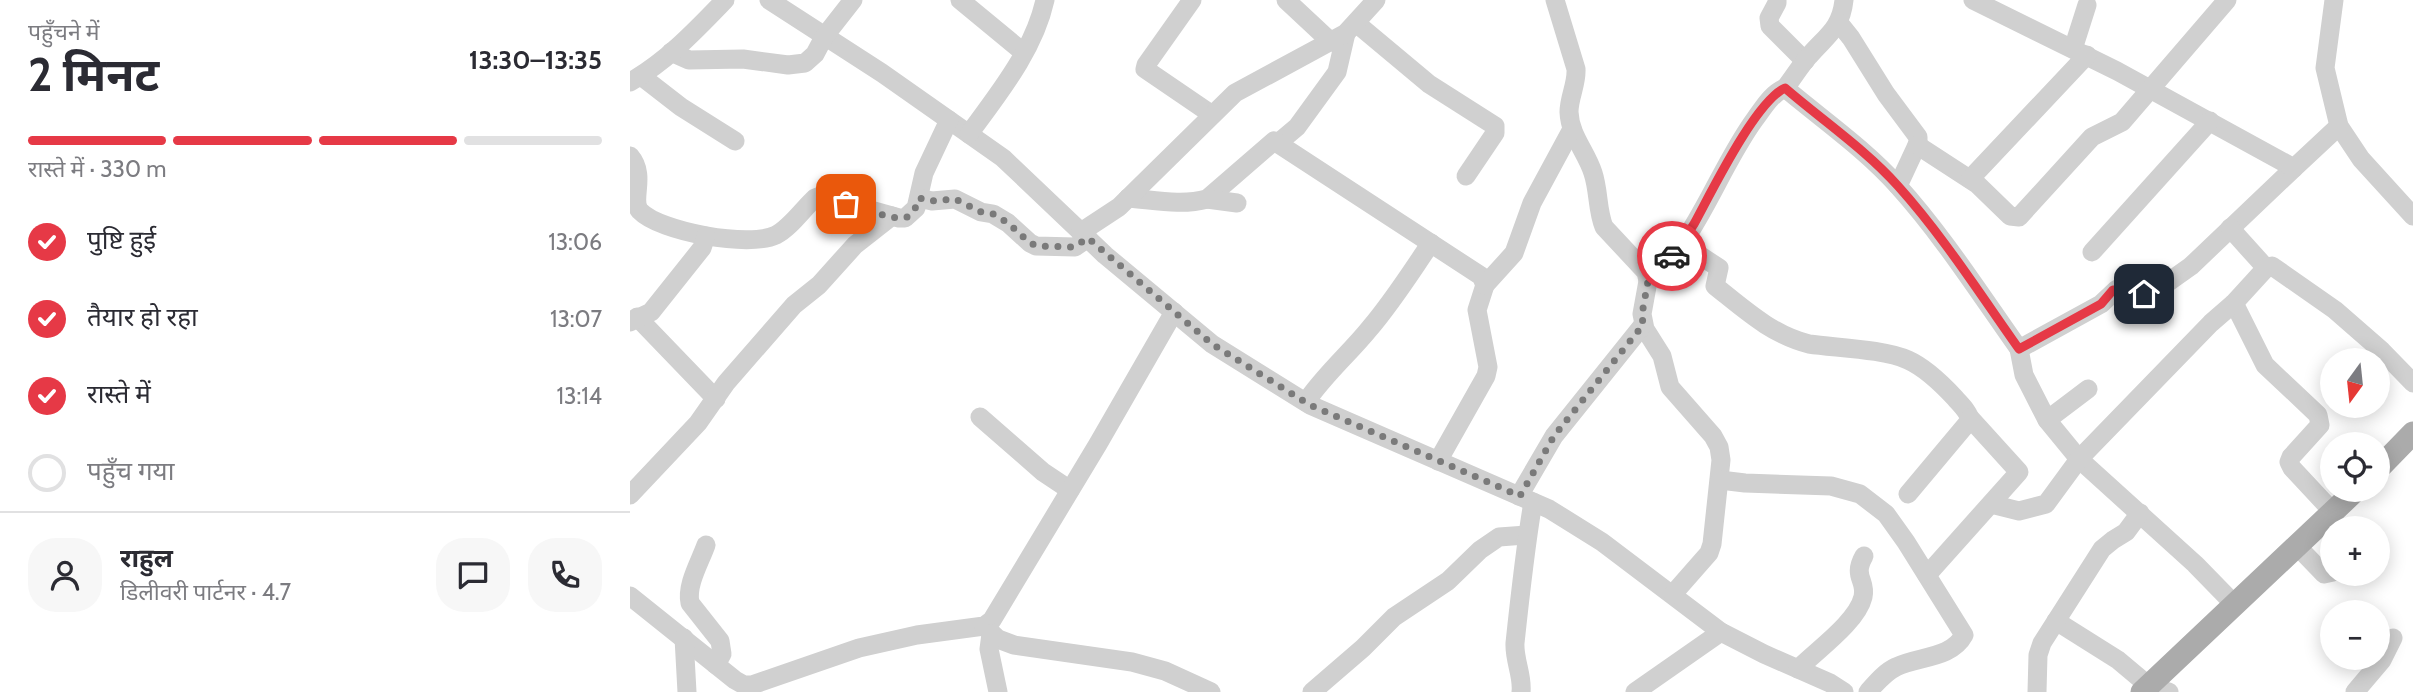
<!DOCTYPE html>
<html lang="hi">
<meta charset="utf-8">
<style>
:root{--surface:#fff;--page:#f7f7f7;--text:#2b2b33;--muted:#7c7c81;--line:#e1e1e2;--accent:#e63946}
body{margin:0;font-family:Cabin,"Noto Sans Devanagari",sans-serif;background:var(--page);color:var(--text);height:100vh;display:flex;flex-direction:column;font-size:26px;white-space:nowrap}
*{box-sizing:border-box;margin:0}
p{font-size:23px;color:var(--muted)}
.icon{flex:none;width:38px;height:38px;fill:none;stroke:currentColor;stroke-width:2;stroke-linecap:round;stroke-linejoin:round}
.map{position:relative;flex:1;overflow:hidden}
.sheet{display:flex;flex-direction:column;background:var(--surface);width:630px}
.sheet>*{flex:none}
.needle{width:46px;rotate:195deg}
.fabs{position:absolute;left:1690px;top:348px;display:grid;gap:14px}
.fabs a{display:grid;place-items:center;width:70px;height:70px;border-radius:50%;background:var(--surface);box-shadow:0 4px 18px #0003;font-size:35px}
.pin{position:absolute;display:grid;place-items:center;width:60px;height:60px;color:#fff;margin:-30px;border-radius:14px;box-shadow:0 4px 10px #0006}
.courier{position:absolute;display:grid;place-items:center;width:70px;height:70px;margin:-35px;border:5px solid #e63946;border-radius:50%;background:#fff;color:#222;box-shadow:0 2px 9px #0007}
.head em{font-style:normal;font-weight:700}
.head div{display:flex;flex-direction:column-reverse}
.head{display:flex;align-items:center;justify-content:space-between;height:119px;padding:0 28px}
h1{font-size:46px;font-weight:700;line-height:52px}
.bar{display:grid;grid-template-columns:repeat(4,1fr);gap:10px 7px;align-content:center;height:84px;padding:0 28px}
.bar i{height:9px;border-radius:5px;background:var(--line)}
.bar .current{background:var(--accent)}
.bar p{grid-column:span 4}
.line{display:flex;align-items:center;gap:18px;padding:0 28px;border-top:2px solid var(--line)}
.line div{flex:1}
.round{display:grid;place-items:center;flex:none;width:74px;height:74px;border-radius:28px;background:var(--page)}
ol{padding:0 28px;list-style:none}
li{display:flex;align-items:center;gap:21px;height:77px}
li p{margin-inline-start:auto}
li .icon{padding:7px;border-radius:50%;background:var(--accent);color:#fff;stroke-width:4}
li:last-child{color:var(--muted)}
li i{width:38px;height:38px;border:4px solid var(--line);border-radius:50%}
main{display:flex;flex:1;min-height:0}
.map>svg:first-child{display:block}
</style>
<main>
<section class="sheet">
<div class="head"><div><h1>2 मिनट</h1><p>पहुँचने में</p></div><em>13:30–13:35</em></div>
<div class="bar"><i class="current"></i><i class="current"></i><i class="current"></i><i></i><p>रास्ते में · 330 m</p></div>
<ol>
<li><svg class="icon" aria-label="check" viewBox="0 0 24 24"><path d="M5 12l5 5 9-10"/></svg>पुष्टि हुई<p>13:06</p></li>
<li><svg class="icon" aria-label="check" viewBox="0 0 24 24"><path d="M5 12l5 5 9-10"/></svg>तैयार हो रहा<p>13:07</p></li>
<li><svg class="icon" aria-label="check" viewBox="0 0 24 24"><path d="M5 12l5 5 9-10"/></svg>रास्ते में<p>13:14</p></li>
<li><i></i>पहुँच गया</li>
</ol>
<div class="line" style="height:126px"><a class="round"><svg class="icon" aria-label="person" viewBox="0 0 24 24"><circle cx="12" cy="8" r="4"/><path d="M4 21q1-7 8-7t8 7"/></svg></a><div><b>राहुल</b><p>डिलीवरी पार्टनर · 4.7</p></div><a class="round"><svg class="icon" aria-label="chat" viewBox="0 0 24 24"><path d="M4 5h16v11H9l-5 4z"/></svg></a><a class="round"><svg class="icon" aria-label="phone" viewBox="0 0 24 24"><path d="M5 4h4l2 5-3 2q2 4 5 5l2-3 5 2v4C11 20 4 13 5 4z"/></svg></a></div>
</section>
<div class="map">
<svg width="1783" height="692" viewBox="0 0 1783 692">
<rect width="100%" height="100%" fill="#fff"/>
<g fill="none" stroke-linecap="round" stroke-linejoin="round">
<g stroke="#d0d0d0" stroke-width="19">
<polyline points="139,0 252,73 373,158 475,255 582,344 680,405 919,509 972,542 1091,632 1134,654 1200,683 1214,692"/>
<polyline points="330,0 393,52"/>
<polyline points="562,0 516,65 515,69 581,114"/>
<polyline points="656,0 701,42"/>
<path d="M925,0l21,69c1,15 -7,28 -7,43 1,24 17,39 24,61 6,18 4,37 11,54l42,45 2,9 -6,33 3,15 17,27 8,31 43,49 6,11 2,13 -9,84 -3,9 -36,41"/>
<polyline points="1147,0 1147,3 1139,18 1140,26 1175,61"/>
<path d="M1214,0c-3,29 -18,36 -35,56 -9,10 -16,22 -24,32 38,32 80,61 113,98 45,50 82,108 121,163l82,-45 16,-15 27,5 9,-1 38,-27 103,-98"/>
<polyline points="1343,0 1487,71 1664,168 1709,126"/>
<polyline points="1704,0 1695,68 1709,126 1731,159 1783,216"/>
<polyline points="726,23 799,84 865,126 865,133 836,176"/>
<polyline points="1209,23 1221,38 1256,94 1288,137 1288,143 1268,186"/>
<polyline points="1443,49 1457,5"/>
<polyline points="41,52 59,60 113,59 158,65 175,63 185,54 194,37 223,0"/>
<polyline points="11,76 51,107 105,141"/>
<path d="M0,82c37,-21 66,-52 95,-82"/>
<path d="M339,134c30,-41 65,-84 76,-134"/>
<polyline points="648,143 667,127 707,72 716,33"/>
<polyline points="1287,145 1347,184 1380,216 1389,217 1462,137 1492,122 1597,0"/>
<path d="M0,156c17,20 0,44 10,55 20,21 110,37 136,24 14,-7 27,-26 39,-37l5,-2 79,22h6l11,-10 8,-35 25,-53"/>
<polyline points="1340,179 1457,55"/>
<polyline points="289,198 302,201 325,199 351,212 363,214 378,223 400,243 406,246 445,247 458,238"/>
<path d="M498,198c26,2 54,8 79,1l67,-58 207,135 4,9 -8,25 11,57 -2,9 -48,85"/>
<polyline points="577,199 607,203"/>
<polyline points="1600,228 1636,268"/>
<polyline points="451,232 489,207 605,93 716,33 746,0"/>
<path d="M1051,243l38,25 -4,18c29,23 57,49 94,58 28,4 75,5 99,16 18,8 34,24 47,38 6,7 14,14 15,22l-62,74"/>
<polyline points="1462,252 1580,121"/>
<path d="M1018,281c50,-41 69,-110 107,-162 9,-12 16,-25 30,-31"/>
<polyline points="855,285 884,253 902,203 942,129"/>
<polyline points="1604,303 1635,365 1688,415 1690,425 1661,457 1659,462 1662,468 1703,512"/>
<polyline points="7,317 86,399"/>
<polyline points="0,322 21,312 72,248 76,236"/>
<polyline points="1389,349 1394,375 1417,420 1458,389"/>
<path d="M676,402c18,-27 43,-48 64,-74 23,-27 41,-56 61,-85"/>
<polyline points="350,417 413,472 440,490"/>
<polyline points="1417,420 1449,459 1565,564 1605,605"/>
<path d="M1090,480l25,3 86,3 29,8 26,20 20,28 58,93c-13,24 -46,21 -68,32 -11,5 -20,16 -28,25"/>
<polyline points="0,495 68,423 96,383 164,305 189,285 225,245 262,216"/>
<polyline points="889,496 924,436 1013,325"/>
<polyline points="1361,504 1389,511 1416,504 1449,459 1581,323 1604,303 1636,268 1642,266 1705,310 1752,351 1783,383"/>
<path d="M76,545c-6,17 -20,40 -16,58l30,38 2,13 -6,11"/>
<polyline points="1667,546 1694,574 1703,572"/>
<polyline points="1297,575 1389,472 1340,418"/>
<polyline points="0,596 105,680 114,685 122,685 229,648 287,635 354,626 362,620 468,444 544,312"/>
<polyline points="1426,621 1488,660 1519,686 1539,692"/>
<polyline points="354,626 368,639 384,645 502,662 535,671 581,692"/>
<polyline points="361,634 359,649 368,692"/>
<polyline points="54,638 57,692"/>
<path d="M1168,669c19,-19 59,-47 65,-72 4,-17 -11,-20 1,-41"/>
<polyline points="682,692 733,648 764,617 818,581 850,550 869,537 897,535"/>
<path d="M891,692c2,-16 -7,-32 -6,-49 5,-47 10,-94 18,-141"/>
<polyline points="1005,692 1091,632"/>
<polyline points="1407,692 1408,655 1412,643 1472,549 1483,540 1496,532 1510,513"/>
<polyline points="1725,692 1752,660 1763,638"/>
</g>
<g stroke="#ababab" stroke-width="23">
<polyline points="1748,469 1783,433"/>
<polyline points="1512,692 1726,490"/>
</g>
</g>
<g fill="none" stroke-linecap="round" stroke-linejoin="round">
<path stroke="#7a7a7a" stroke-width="7" stroke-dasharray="0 12.6" d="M216,204c12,3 51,18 61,13 7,-4 10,-12 12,-19l13,3 23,-2 26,13 12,2 15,9 22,20 7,3 37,1 14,-9 124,106 98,61 210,91 34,-60 89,-111 -1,-11 6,-33 14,-11 10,-14"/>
<path stroke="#e63946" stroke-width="9" d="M1042,256c7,-11 15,-21 22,-32 17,-31 61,-122 91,-136 37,32 80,61 113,98 45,50 82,108 121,163l82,-45 12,-14 31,4"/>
</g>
</svg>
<div class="fabs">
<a><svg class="needle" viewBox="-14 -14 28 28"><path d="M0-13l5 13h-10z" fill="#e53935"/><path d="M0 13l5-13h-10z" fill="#7c7c81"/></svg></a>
<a><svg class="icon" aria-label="locate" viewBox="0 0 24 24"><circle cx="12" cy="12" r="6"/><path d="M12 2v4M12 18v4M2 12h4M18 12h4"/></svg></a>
<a>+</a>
<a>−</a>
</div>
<div class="pin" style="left:216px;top:204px;background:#ea580c"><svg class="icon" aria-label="bag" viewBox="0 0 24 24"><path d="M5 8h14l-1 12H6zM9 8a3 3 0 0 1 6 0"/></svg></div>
<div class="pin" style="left:1514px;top:294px;background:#1f2937"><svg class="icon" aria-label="home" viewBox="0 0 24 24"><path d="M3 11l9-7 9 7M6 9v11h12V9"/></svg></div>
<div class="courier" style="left:1042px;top:256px"><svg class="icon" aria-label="car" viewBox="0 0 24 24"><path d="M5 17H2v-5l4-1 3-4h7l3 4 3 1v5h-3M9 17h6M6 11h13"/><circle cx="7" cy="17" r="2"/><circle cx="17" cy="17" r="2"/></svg></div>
</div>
</main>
